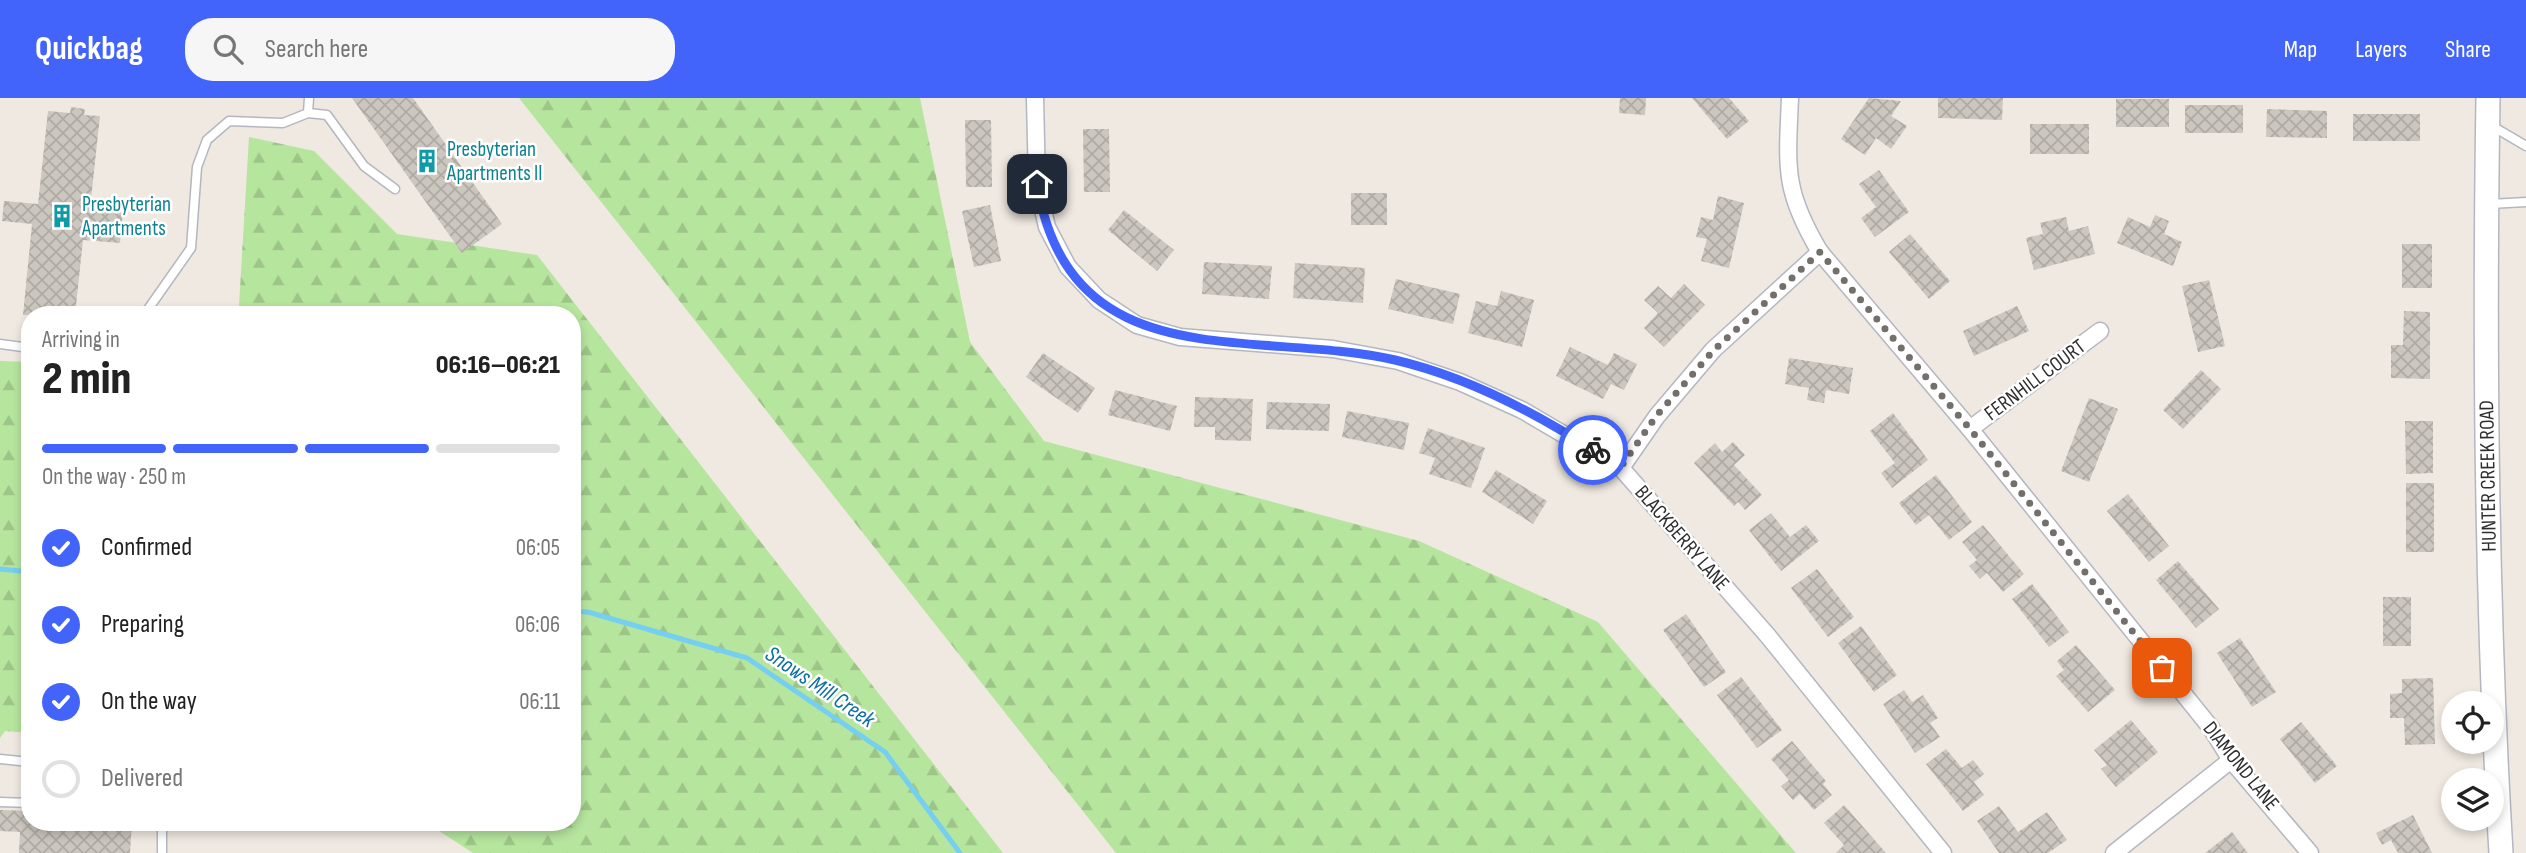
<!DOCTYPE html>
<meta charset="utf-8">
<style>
:root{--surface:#fff;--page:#f6f6f6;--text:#222;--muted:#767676;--line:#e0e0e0;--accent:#4264fb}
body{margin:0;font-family:"Sofia Sans Condensed",sans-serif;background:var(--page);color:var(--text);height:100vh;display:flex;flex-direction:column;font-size:26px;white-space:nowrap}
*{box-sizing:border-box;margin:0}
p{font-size:23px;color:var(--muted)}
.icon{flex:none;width:38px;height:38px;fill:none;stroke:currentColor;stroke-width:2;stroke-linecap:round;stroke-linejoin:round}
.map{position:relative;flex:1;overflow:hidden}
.details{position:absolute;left:21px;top:208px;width:560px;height:525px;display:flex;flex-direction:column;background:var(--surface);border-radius:28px;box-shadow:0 4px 10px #0003}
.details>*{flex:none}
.tools{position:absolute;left:2441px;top:593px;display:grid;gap:14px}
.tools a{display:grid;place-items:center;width:63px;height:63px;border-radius:50%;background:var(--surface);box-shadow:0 4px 10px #0003;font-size:35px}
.pin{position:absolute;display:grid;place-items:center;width:60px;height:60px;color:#fff;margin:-30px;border-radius:14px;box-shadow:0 4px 10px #0006}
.courier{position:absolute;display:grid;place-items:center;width:70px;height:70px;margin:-35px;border:5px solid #4264fb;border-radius:50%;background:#fff;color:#222;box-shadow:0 2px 9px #0007}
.overview em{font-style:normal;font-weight:800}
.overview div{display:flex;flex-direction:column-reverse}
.overview{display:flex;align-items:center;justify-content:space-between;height:119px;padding:0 21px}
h1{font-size:46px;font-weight:800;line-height:52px}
.bar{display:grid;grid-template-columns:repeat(4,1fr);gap:10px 7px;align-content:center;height:84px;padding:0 21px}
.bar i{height:9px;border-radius:5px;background:var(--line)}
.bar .selected{background:var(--accent)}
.bar p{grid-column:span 4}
ol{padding:0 21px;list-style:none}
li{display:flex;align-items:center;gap:21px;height:77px}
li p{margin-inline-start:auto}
li .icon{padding:7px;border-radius:50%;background:var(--accent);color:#fff;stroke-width:4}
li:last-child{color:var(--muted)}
li i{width:38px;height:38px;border:4px solid var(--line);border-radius:50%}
header{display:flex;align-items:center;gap:42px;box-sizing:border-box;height:98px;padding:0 35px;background:var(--accent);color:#fff}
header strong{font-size:33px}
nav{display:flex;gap:38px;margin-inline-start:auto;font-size:24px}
.search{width:490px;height:63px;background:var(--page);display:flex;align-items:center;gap:18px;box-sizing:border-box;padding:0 24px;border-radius:28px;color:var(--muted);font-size:26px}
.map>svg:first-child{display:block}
</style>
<header>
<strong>Quickbag</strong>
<div class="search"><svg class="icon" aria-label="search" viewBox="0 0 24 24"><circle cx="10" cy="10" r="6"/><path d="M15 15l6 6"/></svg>Search here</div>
<nav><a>Map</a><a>Layers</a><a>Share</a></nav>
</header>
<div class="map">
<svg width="2526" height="755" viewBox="0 0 2526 755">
<defs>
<pattern id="forest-firs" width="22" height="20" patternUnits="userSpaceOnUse" patternTransform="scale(1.75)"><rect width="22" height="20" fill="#b6e59e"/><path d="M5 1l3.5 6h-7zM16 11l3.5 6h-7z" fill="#9dc588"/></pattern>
<pattern id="building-cross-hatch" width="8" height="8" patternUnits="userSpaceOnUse" patternTransform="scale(1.75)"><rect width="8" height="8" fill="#cbc7bf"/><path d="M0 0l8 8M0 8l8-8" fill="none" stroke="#afaba4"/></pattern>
</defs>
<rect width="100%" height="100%" fill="#efe9e1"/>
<g fill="url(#forest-firs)">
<polygon points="519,0 920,0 970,244 1044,343 1419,443 1598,524 1796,755 1116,755"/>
<polygon points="249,39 314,53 397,136 537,157 1003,755 473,755 427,725 572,724 572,217 222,217 239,208"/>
<polygon points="0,263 30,264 30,635 5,633 0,640"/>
</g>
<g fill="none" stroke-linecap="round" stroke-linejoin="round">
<g stroke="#75cff0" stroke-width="5">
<polyline points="0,471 30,474"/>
<polyline points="572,513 588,514 747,560 885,654 960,755"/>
</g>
</g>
<g fill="url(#building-cross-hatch)">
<polygon points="352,0 413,0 502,126 462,155"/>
<polygon points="1620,0 1646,0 1645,17 1619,15"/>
<polygon points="1692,0 1729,0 1749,23 1727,41"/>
<polygon points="1869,0 1901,3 1891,18 1907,28 1891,51 1876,40 1865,57 1841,41"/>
<polygon points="1938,0 2003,0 2002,22 1938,20"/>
<rect x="2116" y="1" width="53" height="28"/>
<rect x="2185" y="7" width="58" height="28"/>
<polygon points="71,9 85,11 84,17 100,18 90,110 123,113 120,145 83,142 75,217 23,217 32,126 2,123 4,103 38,106 48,13 70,15"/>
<polygon points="2267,11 2327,13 2327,40 2266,39"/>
<rect x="2353" y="16" width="67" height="27"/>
<polygon points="965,22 991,22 992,89 966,89"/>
<rect x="2030" y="26" width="59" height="30"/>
<polygon points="1083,31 1109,31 1110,94 1084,94"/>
<polygon points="1879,72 1909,114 1875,139 1861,120 1876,109 1859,86"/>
<rect x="1351" y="95" width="36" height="32"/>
<polygon points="1718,98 1744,105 1729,170 1701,163 1707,141 1696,139 1701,119 1713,122"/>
<polygon points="990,107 1001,163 974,169 962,113"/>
<polygon points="1124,112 1174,152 1157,173 1108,132"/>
<polygon points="2155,117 2169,123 2164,136 2182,144 2173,168 2117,145 2128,119 2150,129"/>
<polygon points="2066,119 2069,133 2088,128 2095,156 2034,172 2026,140 2043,136 2040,125"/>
<polygon points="1910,136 1950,183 1929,201 1889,154"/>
<rect x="2402" y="146" width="30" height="44"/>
<polygon points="1204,164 1272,168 1269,201 1202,196"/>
<polygon points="1295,165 1365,170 1363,205 1293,200"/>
<polygon points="1396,181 1460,196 1453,226 1388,211"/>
<polygon points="2209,182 2225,248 2198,254 2182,188"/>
<polygon points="1684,186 1705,207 1664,249 1644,230 1658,215 1644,202 1658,188 1671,200"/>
<polygon points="1501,193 1534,202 1522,249 1468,235 1476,203 1497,208"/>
<polygon points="2017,208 2029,233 1974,258 1963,233"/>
<polygon points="2404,213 2430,214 2430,281 2391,280 2391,247 2403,247"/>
<polygon points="1570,249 1608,267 1614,255 1637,266 1624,292 1611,286 1603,301 1556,278"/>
<polygon points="1043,255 1095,290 1078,315 1026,279"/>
<polygon points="1789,260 1853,270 1849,296 1826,292 1824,305 1807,302 1809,290 1785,286"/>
<polygon points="2201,272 2221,291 2183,331 2163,312"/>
<polygon points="1115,292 1177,308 1170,333 1108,317"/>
<polygon points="1195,299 1253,301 1251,343 1215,342 1215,329 1194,329"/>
<polygon points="2089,300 2118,311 2089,384 2061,373"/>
<polygon points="1267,304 1330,306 1329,333 1266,331"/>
<polygon points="1347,313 1409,325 1404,352 1342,339"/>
<polygon points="1893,315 1928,362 1892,390 1881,375 1895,365 1870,333"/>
<polygon points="2405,323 2433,323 2433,375 2406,376"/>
<polygon points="1428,330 1485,350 1471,390 1429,376 1435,360 1419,355"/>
<polygon points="1733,344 1745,357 1734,367 1762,397 1745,412 1738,404 1734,408 1694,365 1715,345 1722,354"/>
<polygon points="1496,372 1547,403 1533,426 1482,394"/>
<polygon points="1936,377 1972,424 1949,442 1929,417 1916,427 1899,405"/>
<rect x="2406" y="385" width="28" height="69"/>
<polygon points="2128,396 2169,448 2149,464 2107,413"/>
<polygon points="1771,415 1790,439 1806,427 1819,443 1781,473 1749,432"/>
<polygon points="1983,427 2024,476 2003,494 1987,475 1980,481 1969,468 1977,462 1962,444"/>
<polygon points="2178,463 2219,511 2196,530 2156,482"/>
<polygon points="1817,471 1854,519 1828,539 1791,490"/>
<polygon points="2032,486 2069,534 2049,549 2012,501"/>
<rect x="2383" y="499" width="28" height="49"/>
<polygon points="1686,516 1726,574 1704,589 1663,532"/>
<polygon points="1861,528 1897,577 1874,594 1838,545"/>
<polygon points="2240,540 2276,594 2252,609 2217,555"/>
<polygon points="2076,547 2115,592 2088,614 2056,578 2064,572 2057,563"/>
<polygon points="1741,579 1782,632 1757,650 1717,597"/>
<polygon points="2433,580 2435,646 2405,647 2404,620 2390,620 2390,596 2402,595 2402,581"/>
<polygon points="1904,592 1912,604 1923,597 1938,620 1930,625 1940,639 1915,655 1883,606"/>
<polygon points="2131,622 2158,654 2116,689 2101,671 2107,667 2094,652"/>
<polygon points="2301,624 2337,668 2315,685 2280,641"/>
<polygon points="1792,643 1826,683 1823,686 1832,697 1814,712 1800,696 1793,702 1781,688 1789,682 1771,661"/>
<polygon points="1946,651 1962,670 1973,662 1984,676 1974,684 1984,697 1963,713 1926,666"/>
<polygon points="1844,707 1886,755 1836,755 1844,747 1824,725"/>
<polygon points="1999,708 2018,734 2047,714 2067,742 2048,755 1999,755 1977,723"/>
<polygon points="0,712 30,713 30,724 132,724 130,755 19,755 20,734 0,733"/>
<polygon points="2413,717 2432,755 2398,755 2391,742 2382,747 2376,735"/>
<polygon points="2232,734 2248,755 2205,755"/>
</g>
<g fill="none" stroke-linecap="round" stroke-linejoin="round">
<g stroke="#b4b7c1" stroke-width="11">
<g id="lane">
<polyline points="308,15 309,0"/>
<polyline points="2492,28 2526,48"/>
<polyline points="2490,106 2526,104"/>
<polyline points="144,217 191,150 197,69 207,42 229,23 283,25 308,15 327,17 364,68 395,91"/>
<polyline points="0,246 30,250"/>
<polyline points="0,661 30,664"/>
<polyline points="0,704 30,705"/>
<polyline points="162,755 162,724"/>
</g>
</g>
<g stroke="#b4b7c1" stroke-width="19">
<g id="street">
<polyline points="1035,0 1037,86 1047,129 1068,169 1099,202 1137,227 1180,239 1333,251 1398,263 1460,284 1522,312 1621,370 1768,538 1943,755"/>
<path d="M1790,0c-3,70 -7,92 30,154l150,177 241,299 20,32 79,93"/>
<polyline points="1970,331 2100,233"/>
<polyline points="1621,370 1657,318 1713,252 1820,154"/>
<polyline points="2114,755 2231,662"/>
</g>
</g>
<g stroke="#b4b7c1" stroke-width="26">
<path id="secondary" d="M2488,0c-4,252 -2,504 13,755"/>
</g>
<use href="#lane" stroke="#fff" stroke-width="8"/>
<use href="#street" stroke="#fff" stroke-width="16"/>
<use href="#secondary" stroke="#fff" stroke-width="23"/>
</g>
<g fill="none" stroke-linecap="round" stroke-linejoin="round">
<polyline stroke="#726f6d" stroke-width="7" stroke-dasharray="0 12.6" points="1593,352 1620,370 1657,317 1713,253 1820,154 1970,331 2162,570"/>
<path stroke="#4264fb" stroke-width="9" d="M1037,86c33,197 216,144 358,176 69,16 139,52 198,90"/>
</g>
<defs>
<g id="building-bare" transform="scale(1.89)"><path d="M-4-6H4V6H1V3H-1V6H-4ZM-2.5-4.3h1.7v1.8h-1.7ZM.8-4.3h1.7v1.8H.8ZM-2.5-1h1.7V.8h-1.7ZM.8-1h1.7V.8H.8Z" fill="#0f9aa8" stroke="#fff" stroke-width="2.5" paint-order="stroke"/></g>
</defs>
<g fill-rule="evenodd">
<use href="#building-bare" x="427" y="63"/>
<use href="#building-bare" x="62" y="118"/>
</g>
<g text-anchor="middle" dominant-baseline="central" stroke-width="5" stroke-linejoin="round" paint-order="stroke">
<g font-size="21" fill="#0d838f" stroke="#fff" text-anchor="start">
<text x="447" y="51">Presbyterian<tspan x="447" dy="24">Apartments II</tspan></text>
<text x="82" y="106">Presbyterian<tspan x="82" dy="24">Apartments</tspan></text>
</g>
<g font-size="21" fill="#2e2e2e" stroke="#fff">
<text transform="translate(2035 282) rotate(-37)">FERNHILL COURT</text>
<text transform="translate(2488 378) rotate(-91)">HUNTER CREEK ROAD</text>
<text transform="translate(1682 440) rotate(49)">BLACKBERRY LANE</text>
<text transform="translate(2241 668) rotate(51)">DIAMOND LANE</text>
</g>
<g font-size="23" font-style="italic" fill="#0d6fa3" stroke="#fff">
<text transform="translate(820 589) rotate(34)">Snows Mill Creek</text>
</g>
</g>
</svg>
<div class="tools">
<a><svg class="icon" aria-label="locate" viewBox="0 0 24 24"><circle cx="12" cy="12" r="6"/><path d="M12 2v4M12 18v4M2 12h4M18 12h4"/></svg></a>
<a><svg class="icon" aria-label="layers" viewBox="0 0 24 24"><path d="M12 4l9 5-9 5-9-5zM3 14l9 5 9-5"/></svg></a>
</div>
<div class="pin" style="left:2162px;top:570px;background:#ea580c"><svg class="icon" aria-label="bag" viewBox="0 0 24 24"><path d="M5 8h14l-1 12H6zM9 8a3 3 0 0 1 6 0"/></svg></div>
<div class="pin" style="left:1037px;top:86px;background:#1f2937"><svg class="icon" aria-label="home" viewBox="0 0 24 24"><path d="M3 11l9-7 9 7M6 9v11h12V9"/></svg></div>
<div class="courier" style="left:1593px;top:352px"><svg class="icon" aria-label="bike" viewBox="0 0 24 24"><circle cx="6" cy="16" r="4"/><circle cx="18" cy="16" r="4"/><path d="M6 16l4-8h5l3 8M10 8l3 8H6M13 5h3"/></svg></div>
<section class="details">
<div class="overview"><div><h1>2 min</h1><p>Arriving in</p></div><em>06:16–06:21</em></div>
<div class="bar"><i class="selected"></i><i class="selected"></i><i class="selected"></i><i></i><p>On the way · 250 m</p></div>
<ol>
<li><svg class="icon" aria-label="check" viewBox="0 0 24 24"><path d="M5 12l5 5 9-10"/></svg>Confirmed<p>06:05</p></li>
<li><svg class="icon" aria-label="check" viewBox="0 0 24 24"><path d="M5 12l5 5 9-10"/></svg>Preparing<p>06:06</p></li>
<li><svg class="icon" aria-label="check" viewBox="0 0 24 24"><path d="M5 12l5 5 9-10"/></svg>On the way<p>06:11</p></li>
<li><i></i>Delivered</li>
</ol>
</section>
</div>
